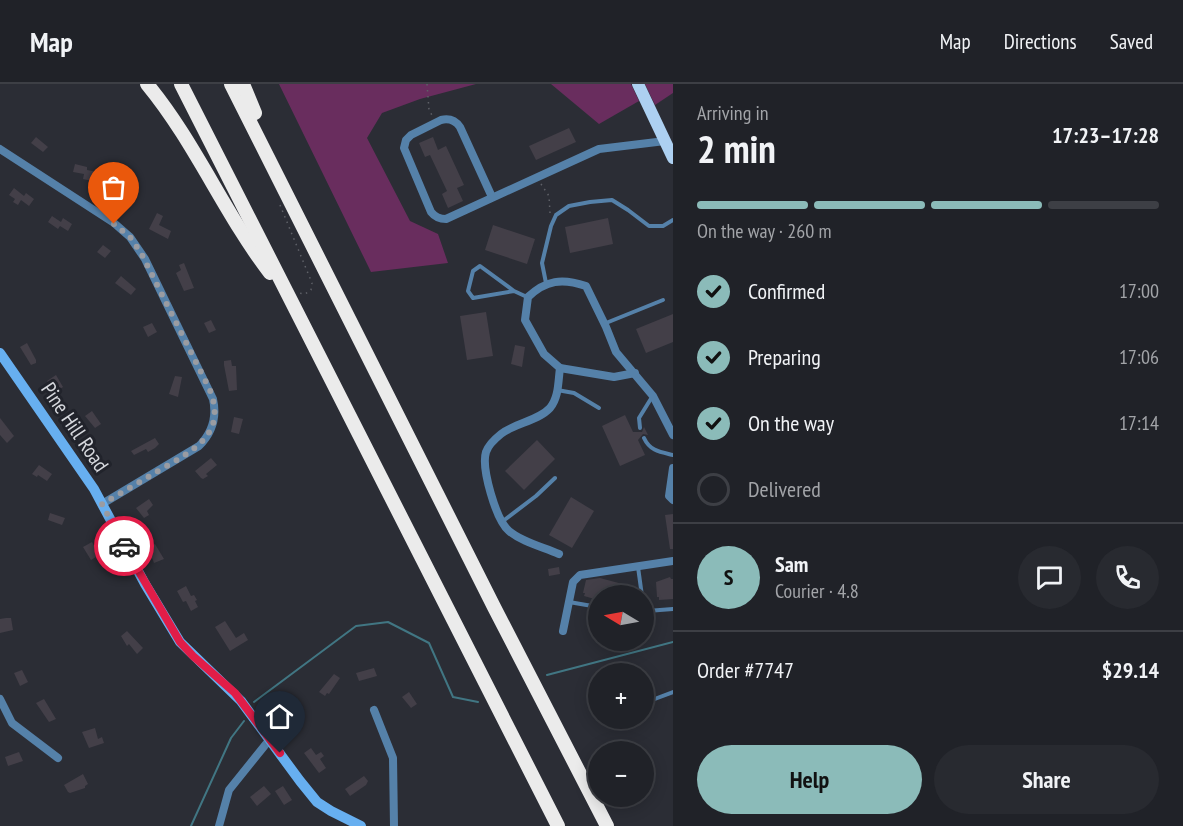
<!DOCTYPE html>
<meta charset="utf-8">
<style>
:root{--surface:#202228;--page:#282a30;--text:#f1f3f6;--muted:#a2a4a8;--line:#3d3f45;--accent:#8bbbb9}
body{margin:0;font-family:"PT Sans Narrow",sans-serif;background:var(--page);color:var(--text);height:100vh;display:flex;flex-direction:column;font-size:22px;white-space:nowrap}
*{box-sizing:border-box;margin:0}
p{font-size:20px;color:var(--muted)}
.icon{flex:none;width:33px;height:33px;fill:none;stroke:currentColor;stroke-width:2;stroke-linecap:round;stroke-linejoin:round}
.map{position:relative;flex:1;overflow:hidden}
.drawer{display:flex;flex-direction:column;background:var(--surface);width:510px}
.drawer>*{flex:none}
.needle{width:39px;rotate:280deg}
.fabs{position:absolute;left:588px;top:501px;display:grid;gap:12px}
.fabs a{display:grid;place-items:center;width:66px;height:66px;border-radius:50%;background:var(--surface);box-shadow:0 3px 15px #0003,0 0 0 2px var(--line);font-size:30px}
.pin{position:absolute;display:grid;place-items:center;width:51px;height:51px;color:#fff;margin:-62px -26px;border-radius:50% 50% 50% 0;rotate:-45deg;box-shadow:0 0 6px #0007}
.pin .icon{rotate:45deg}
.courier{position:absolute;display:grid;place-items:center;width:60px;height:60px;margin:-30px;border:4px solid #e11d48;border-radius:50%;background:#fff;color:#222;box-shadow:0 2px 8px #0007}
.headline em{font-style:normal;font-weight:800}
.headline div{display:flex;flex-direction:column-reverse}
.headline{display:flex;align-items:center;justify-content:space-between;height:102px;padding:0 24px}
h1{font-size:39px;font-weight:800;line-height:45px}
.bar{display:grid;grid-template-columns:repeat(4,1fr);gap:9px 6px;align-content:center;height:72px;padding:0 24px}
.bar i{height:8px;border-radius:4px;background:var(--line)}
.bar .selected{background:var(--accent)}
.bar p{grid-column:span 4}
.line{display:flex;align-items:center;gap:15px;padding:0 24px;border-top:2px solid var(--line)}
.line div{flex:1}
.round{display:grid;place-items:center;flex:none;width:63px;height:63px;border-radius:32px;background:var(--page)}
ol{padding:0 24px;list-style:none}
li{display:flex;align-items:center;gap:18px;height:66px}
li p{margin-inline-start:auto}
li .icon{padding:6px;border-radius:50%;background:var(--accent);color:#111;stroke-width:4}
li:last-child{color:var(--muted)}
li i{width:33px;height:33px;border:3px solid var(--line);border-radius:50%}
.action{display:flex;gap:12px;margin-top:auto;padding:12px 24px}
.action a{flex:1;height:69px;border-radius:36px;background:var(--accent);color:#111;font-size:24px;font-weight:800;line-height:69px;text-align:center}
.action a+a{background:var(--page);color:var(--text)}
header{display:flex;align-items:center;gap:36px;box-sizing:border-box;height:84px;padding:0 30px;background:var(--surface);border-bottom:2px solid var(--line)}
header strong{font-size:28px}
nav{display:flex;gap:33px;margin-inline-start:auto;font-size:21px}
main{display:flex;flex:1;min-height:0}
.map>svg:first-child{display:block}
</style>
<header>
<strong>Map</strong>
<nav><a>Map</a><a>Directions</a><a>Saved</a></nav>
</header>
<main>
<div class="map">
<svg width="673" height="742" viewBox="0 0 673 742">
<rect width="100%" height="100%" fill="#2b2d35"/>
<g fill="#692d5e">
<polygon points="279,0 476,0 420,15 382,29 367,54 410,137 438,150 448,179 371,188"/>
<polygon points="551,0 631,0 639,17 599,40"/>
<polygon points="645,0 673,0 673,9 655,21"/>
</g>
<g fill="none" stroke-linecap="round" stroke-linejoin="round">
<g stroke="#417683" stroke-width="2">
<polyline points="547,591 673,558"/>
<polyline points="254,618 356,542 388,538 429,559 453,613 478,618"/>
<polyline points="191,742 231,654 244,637"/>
</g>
</g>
<g fill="#433f48">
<polygon points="569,44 576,58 536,76 529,62"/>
<polygon points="36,53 48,63 43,68 31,59"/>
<polygon points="433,53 438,66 446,62 464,101 457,104 463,117 448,124 442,110 447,107 430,71 425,73 419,59"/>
<polygon points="75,80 87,83 87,86 97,88 96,98 83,95 84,90 73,88"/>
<polygon points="14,104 24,112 26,109 34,115 29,122 21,116 18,121 13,118 15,115 9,111"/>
<polygon points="114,104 130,114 125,122 110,110"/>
<polygon points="157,129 163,132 159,141 171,147 168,155 149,145"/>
<polygon points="52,132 61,138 63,134 72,140 68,147 60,142 58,145 48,138"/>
<polygon points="608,134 613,160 570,169 565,143"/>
<polygon points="493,141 535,155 527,180 485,166"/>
<polygon points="103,161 111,167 105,174 97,168"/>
<polygon points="184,179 194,204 184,207 176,189 181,186 179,181"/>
<polygon points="121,192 136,205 131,211 115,199"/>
<polygon points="486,228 493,272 467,276 460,232"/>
<polygon points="673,230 673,258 646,269 636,245"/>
<polygon points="211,236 216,246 209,249 204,239"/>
<polygon points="152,239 157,248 148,253 143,243"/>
<polygon points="27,259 36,276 36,279 31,281 20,263"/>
<polygon points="515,261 525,263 522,283 511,280"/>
<polygon points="231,276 232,282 236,282 237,306 229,307 224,281 224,277"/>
<polygon points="56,291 63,303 55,308 47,297"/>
<polygon points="175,292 182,293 178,313 169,310"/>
<polygon points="92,327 101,340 95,344 85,332"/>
<polygon points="625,331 633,348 642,348 644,343 648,351 643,350 638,356 645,371 620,382 602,342"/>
<polygon points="234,333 243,335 239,350 231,348"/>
<polygon points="0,334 14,352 7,359 0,351"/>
<polygon points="155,354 159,360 155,364 148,368 146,365 134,371 131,367"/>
<polygon points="537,356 555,375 524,406 505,387"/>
<polygon points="211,374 217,381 206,390 208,392 203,395 201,394 195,387"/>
<polygon points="39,381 52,390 47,397 38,391 37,393 32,390"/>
<polygon points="571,413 594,427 572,464 549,451"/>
<polygon points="149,415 153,421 147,427 149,431 144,434 136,424"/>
<polygon points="50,429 65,434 62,441 48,436"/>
<polygon points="673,430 673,465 670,465 665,431"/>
<polygon points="92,458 99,471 91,476 83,463"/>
<polygon points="155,460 164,475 154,479 148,463"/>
<polygon points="559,483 560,490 549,492 548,485"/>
<polygon points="670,493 671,495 673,495 673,515 659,516 659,513 657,513 656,498"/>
<polygon points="600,494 626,501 626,512 598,512 598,516 584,512 585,509 583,509 586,496"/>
<polygon points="186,502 191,512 194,511 197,516 195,517 198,523 191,527 186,517 183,518 177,507"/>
<polygon points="6,534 11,534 13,546 0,549 0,535"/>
<polygon points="225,537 236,554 244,549 248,556 230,567 215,543"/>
<polygon points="127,547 143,564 137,570 129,560 127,562 121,552"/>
<polygon points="374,584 377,592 359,597 356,589"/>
<polygon points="22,586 28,598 20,602 14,589"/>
<polygon points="334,590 340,594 329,610 327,609 325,612 319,608"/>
<polygon points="409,608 417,620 411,624 402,613"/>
<polygon points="44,615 56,635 49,638 36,619"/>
<polygon points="292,626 296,632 293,634 296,639 286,644 280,633"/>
<polygon points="95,644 98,655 102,653 104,659 89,664 82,648"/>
<polygon points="311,664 316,671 321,668 324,672 320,675 326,684 319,689 304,669"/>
<polygon points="19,668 23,677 8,682 5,673"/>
<polygon points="83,690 88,700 85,702 85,704 70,709 68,708 64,701"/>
<polygon points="364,692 368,697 366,701 350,712 345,705"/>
<polygon points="264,702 271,710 257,722 250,713"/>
<polygon points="283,702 292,716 284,721 275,707"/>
</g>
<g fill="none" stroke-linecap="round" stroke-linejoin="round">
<g stroke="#5f6168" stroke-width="1.5" stroke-dasharray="1.5 4.5" stroke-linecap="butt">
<polyline points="427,0 429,26 433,33"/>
<polyline points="541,100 549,112 550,129"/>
<polyline points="280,121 312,199 311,206 305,210 298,209"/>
</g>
<g stroke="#5581a9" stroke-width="4">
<polyline points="546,199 542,179 551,142 556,131 569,122 590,118 612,116 628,126 649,142 663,142 673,136"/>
<polyline points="514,207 473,214 468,207 473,187 480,182 514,207 527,213"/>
<polyline points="606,239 663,216"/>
<polyline points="557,306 574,309 599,324"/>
<polyline points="640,344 639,334 652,313"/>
<path d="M644,354c6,13 16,14 29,17"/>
<polyline points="503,437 536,412 555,394"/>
<polyline points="638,483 642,512"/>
<polyline points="569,518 598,523"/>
<polyline points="644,524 647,527 673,525"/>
<polyline points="644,619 673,608"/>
</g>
<g stroke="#5581a9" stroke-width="8">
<path d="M0,65l114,74 16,14 15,22 68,140c4,18 -1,34 -14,47l-97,58"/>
<path d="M492,113l-32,-70c-5,-7 -11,-9 -19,-7l-30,15 -5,5 -2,8 27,64c4,5 8,7 15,7l153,-70 66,-8"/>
<polyline points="560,284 614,293 635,289"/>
<polyline points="673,384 669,412 673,416"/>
<path d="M559,470c-16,-7 -37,-12 -50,-23 -13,-11 -28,-63 -23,-79 2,-6 10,-14 15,-18 14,-11 37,-13 49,-26 9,-11 8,-26 10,-40l-16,-14 -19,-34 3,-23c18,-17 34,-19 58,-11l20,41 10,25 37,44 20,39"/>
<polyline points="563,547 573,498 580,491 673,477"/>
<polyline points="0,615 12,639 58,674"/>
<polyline points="374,626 393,674 394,742"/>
<polyline points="219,742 229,706 270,655"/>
</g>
<polyline stroke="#67aff0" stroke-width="10" points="0,269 94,405 145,500 180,558 241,617 300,697 317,718 331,727 361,742"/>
<polyline stroke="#add0f1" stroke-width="12" points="638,0 673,74"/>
<g stroke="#ebebeb" stroke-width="14">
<path d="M147,0c48,58 77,129 123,189"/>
<polyline points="181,0 558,742"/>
<polyline points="231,0 494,523 607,742"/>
<polyline points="243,0 255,29"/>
</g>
</g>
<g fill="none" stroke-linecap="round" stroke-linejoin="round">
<path stroke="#9a9ca2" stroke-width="6" stroke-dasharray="0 10.8" d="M114,140l16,13 11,16 68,135c20,47 -17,63 -51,83 -18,11 -37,22 -56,33l22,42"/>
<polyline stroke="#e11d48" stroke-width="8" points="124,462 180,558 193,572 235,609 280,669"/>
</g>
<g text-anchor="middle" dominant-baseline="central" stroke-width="6" stroke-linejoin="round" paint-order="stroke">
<g font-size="21" fill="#d6d8dd" stroke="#21232b">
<text transform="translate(75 343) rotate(56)">Pine Hill Road</text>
</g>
</g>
</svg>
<div class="fabs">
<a><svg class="needle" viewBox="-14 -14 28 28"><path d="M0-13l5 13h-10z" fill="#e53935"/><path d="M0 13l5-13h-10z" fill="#a2a4a8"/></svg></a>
<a>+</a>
<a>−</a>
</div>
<div class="pin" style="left:114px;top:140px;background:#ea580c"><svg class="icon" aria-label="bag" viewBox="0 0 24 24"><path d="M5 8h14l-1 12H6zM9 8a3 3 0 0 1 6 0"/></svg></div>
<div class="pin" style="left:280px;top:669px;background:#1f2937"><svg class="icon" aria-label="home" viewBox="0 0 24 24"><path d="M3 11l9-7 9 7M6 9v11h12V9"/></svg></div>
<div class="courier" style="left:124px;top:462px"><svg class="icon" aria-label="car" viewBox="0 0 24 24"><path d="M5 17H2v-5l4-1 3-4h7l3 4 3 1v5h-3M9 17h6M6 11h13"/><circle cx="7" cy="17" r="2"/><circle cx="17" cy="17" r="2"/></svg></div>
</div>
<section class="drawer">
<div class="headline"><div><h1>2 min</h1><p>Arriving in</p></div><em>17:23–17:28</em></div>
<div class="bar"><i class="selected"></i><i class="selected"></i><i class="selected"></i><i></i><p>On the way · 260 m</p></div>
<ol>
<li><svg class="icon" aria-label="check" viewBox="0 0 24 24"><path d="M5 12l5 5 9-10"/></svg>Confirmed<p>17:00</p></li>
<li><svg class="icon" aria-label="check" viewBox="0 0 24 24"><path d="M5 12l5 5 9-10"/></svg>Preparing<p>17:06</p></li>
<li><svg class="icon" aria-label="check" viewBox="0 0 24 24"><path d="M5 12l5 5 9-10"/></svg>On the way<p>17:14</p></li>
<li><i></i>Delivered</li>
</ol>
<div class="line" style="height:108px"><b class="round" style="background:var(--accent);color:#111">S</b><div><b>Sam</b><p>Courier · 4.8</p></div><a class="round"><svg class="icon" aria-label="chat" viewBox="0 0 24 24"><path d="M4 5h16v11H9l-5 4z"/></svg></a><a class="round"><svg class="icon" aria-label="phone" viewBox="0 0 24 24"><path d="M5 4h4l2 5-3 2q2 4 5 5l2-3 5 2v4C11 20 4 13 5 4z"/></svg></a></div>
<div class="line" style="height:78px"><div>Order #7747</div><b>$29.14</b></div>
<div class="action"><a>Help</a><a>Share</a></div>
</section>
</main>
